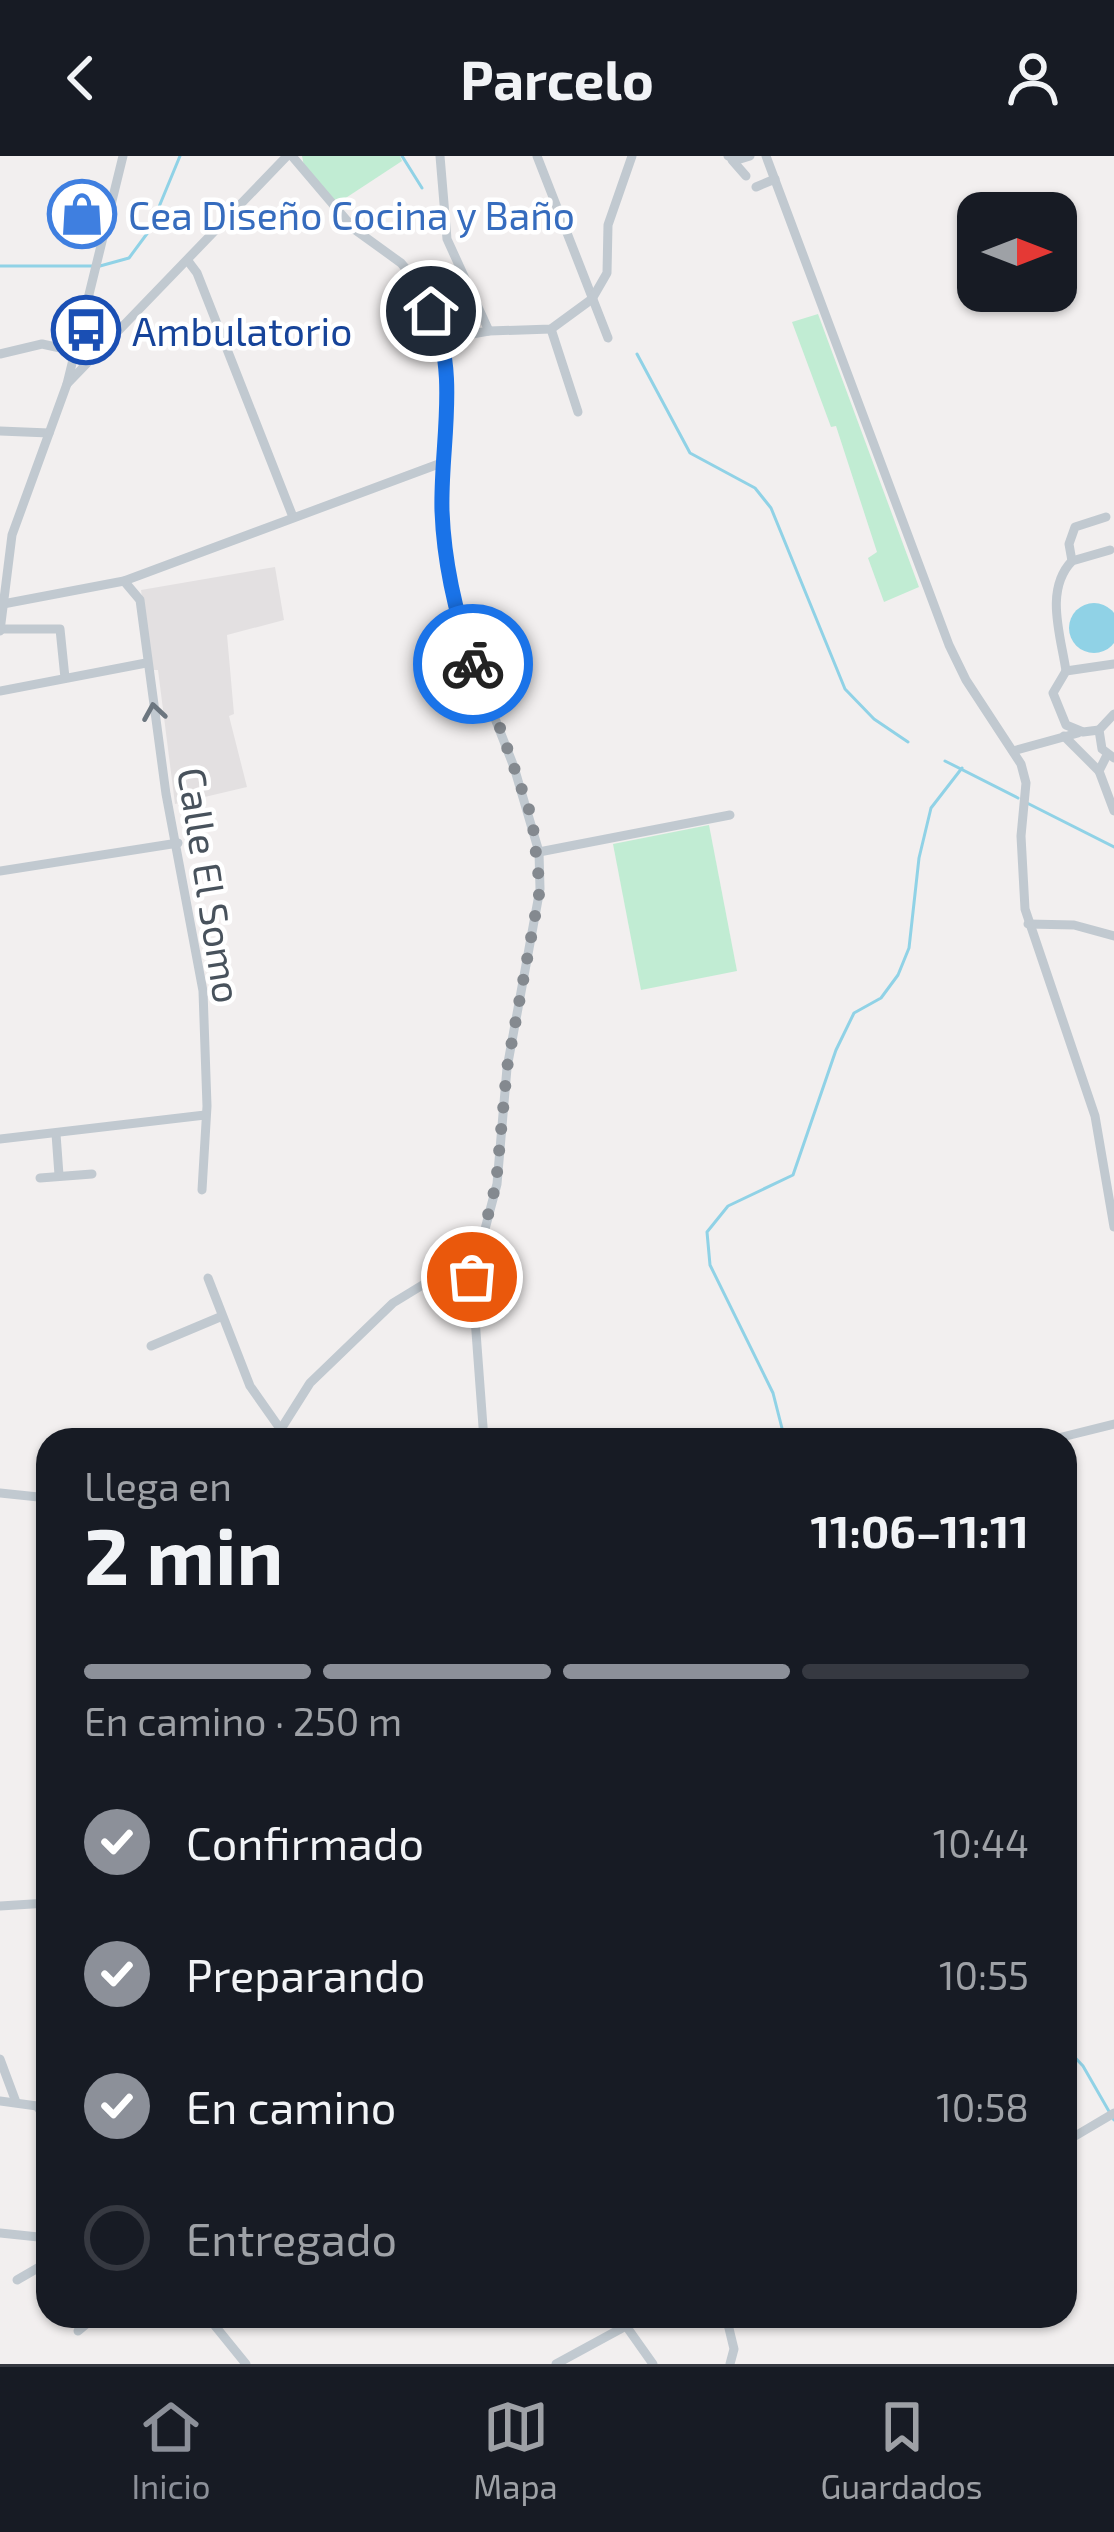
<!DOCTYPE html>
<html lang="es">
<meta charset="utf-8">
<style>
:root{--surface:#171b24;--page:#20242c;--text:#f1f3f6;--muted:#9ea1a6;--line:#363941;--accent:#8c9099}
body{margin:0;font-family:"Exo 2",sans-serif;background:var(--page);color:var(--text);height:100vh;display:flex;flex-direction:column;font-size:45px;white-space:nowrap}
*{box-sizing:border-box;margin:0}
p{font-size:39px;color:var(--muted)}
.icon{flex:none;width:66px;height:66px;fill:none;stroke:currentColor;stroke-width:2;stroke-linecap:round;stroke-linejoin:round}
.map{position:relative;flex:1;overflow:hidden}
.panel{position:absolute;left:36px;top:1272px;width:1041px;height:900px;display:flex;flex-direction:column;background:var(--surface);border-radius:36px;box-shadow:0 3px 9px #0004}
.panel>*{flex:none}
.needle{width:78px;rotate:90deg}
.tools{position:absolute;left:957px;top:36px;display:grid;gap:24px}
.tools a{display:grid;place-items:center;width:120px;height:120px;border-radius:24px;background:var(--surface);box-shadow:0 3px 9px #0004;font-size:60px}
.pin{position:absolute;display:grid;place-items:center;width:102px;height:102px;color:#fff;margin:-51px;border:6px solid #fff;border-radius:50%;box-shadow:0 3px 12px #0007}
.courier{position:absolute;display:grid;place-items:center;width:120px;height:120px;margin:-60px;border:9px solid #1a73e8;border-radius:50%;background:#fff;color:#222;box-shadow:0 3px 15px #0007}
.overview em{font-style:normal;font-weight:700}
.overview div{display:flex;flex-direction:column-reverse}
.overview{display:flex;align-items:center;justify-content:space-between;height:204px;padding:0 48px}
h1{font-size:78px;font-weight:700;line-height:90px}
.bar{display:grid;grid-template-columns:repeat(4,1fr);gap:18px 12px;align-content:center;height:144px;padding:0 48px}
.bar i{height:15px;border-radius:9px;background:var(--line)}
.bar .current{background:var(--accent)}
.bar p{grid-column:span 4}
ol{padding:0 48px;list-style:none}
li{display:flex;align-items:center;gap:36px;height:132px}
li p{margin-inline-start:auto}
li .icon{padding:12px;border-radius:50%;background:var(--accent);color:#fff;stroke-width:4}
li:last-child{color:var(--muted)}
li i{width:66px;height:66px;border:6px solid var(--line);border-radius:50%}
header{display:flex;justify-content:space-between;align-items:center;height:156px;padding:0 48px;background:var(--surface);font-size:54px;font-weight:700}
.dock{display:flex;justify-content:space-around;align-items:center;height:168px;border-top:3px solid var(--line);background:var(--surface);font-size:33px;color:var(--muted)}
.dock a{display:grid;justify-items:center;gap:6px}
.dock .current{color:var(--accent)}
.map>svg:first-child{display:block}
</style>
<header><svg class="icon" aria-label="back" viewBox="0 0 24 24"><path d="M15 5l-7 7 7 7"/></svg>Parcelo<svg class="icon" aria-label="person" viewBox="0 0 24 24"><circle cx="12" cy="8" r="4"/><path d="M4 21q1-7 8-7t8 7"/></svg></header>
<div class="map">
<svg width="1114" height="2208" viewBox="0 0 1114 2208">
<rect width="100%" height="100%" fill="#f2efef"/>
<polygon fill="#e3e0e1" points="275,411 284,464 227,479 234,558 229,560 247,631 175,648 158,514 152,514 141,434"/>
<g fill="#c1ecd3">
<polygon points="302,0 400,0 402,5 335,49 304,10"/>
<polygon points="818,158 919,431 884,446 868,402 877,396 836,270 831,271 792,166"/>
<polygon points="709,669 737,815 641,834 613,688"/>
</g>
<circle fill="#90d2e6" cx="1094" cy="472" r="25"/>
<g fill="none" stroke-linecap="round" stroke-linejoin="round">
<g stroke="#90d2e6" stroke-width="3">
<polyline points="402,0 422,32"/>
<polyline points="0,110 100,110 129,102 149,75 180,0"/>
<polyline points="637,198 690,297 755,332 771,352 845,533 874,563 908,586"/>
<polyline points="945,605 1018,642"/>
<polyline points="1027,647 1114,691"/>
<polyline points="785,1284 773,1237 710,1109 707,1076 728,1050 793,1019 836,894 854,857 881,842 898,819 909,792 919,702 931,652 962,612"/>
<polyline points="1065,1891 1083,1910 1114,1964"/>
</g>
<g stroke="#c1c9d0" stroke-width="9">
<polyline points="292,0 354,73 401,107 418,127 444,183 445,317 442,350 445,400 467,491 514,611 539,696 540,733 507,912 497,1028 472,1122 484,1284"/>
<polyline points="440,0 447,83 489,175"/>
<polyline points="537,0 608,182"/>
<polyline points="728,0 737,4 750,0"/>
<polyline points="766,0 949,489 966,524 1021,608 1026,627 1021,680 1025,753 1095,960 1114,1071"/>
<polyline points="732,4 746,20"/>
<polyline points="756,31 775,23"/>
<polyline points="188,105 197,117 293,361"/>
<polyline points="551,173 578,256"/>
<polyline points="444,183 489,175 551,173 592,143 607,117 608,69 632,0"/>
<polyline points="0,198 42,188 97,200"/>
<polyline points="67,228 287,0"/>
<polyline points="0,275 49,277"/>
<polyline points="1072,405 1069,388 1075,371 1106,361"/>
<polyline points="124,425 140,444 166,638 203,835 207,950 202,1034"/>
<polyline points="3,448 124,425 444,306"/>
<polyline points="0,473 60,473 65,522"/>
<polyline points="0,475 12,379 67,228 123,0"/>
<path d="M1066,515c-5,-35 -22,-81 6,-110l38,-11"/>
<polyline points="0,535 146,507"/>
<polyline points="1114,558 1099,574 1102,593 1114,602"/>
<polyline points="1099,574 1083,576 1066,569 1053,537 1066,515 1114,508"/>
<polyline points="1064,580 1099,615"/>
<polyline points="1013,595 1078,577"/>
<polyline points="1107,599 1099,615 1114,655"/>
<polyline points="539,696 730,659"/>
<polyline points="0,715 178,687"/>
<polyline points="1028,768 1074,769 1114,780"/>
<polyline points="56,978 59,1019"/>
<polyline points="0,983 205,959"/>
<polyline points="40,1022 92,1018"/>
<polyline points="208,1122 250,1230 281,1274"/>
<polyline points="151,1190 220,1161"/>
<polyline points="274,1284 310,1227 393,1147 434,1122 472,1122"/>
<polyline points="1050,1284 1114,1268"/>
<polyline points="0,1337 48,1342"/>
<polyline points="0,1750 48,1747"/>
<polyline points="0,1903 16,1946"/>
<polyline points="0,1945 37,1950 48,1947"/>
<polyline points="37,1950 48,1966"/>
<polyline points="1065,1986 1114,1957"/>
<polyline points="0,2077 48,2082"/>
<polyline points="17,2124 48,2106"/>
<polyline points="207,2160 246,2208"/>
<polyline points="619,2160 653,2208"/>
<polyline points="726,2160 734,2193 730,2208"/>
<polyline points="78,2175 96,2160"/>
<polyline points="556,2208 624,2171"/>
</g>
</g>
<defs><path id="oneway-chevron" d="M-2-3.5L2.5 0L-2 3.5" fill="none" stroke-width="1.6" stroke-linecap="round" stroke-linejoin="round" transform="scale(3)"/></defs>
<use stroke="#6c767f" href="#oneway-chevron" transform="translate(154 556) rotate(-99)"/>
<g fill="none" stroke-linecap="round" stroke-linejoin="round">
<polyline stroke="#84898f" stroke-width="12" stroke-dasharray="0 21.6" points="472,1121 496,1028 507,912 540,733 532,662 493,552 473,508"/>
<path stroke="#1a73e8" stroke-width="15" d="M431,155c29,61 9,135 11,200 2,52 14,104 31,153"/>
</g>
<defs>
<g id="shop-ring" transform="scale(3.45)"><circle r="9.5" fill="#fff" stroke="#3f7fe0" stroke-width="1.5"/><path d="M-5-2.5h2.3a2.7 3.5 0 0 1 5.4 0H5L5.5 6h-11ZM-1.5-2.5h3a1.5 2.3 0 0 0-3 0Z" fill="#3f7fe0"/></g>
<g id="bus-ring" transform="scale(3.45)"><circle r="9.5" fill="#fff" stroke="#1a4fb4" stroke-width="1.5"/><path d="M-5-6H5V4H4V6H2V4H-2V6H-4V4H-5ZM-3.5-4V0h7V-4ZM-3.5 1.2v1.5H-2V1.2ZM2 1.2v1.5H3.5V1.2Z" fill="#1a4fb4"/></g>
</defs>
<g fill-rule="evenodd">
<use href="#shop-ring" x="82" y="58"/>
<use href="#bus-ring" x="86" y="174"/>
</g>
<g text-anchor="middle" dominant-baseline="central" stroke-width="9" stroke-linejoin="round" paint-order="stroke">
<g font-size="39" fill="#366cbe" stroke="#fff" text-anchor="start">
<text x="128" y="58">Cea Diseño Cocina y Baño</text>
</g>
<g font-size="39" fill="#164399" stroke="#fff" text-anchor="start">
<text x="132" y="174">Ambulatorio</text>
</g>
<g font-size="39" fill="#48525c" stroke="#fff">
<text transform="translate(211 729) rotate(81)">Calle El Somo</text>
</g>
</g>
</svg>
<div class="tools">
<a><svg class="needle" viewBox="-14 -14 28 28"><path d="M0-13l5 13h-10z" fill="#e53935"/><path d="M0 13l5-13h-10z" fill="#9ea1a6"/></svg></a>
</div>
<div class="pin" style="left:472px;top:1121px;background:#ea580c"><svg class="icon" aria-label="bag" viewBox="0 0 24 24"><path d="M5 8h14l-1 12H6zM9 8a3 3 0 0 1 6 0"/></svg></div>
<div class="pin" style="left:431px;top:155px;background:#1f2937"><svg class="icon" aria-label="home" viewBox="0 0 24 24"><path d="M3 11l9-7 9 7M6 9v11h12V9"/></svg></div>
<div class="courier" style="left:473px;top:508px"><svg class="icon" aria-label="bike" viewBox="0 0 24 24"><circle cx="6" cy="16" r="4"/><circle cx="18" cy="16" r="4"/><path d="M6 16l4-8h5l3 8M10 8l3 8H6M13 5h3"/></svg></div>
<section class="panel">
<div class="overview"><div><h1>2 min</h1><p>Llega en</p></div><em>11:06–11:11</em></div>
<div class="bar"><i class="current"></i><i class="current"></i><i class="current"></i><i></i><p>En camino · 250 m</p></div>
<ol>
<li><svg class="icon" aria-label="check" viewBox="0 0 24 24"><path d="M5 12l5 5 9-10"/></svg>Confirmado<p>10:44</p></li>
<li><svg class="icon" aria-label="check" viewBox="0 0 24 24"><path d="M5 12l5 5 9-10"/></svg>Preparando<p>10:55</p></li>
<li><svg class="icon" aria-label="check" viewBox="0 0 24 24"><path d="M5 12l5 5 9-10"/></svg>En camino<p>10:58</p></li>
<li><i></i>Entregado</li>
</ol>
</section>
</div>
<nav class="dock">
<a class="current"><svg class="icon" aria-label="home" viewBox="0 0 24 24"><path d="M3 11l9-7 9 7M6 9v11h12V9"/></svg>Inicio</a>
<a><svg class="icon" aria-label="map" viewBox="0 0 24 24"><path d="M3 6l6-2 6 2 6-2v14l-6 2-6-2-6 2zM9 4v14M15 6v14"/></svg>Mapa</a>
<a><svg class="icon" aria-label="saved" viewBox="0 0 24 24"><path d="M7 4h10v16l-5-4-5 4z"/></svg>Guardados</a>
</nav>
